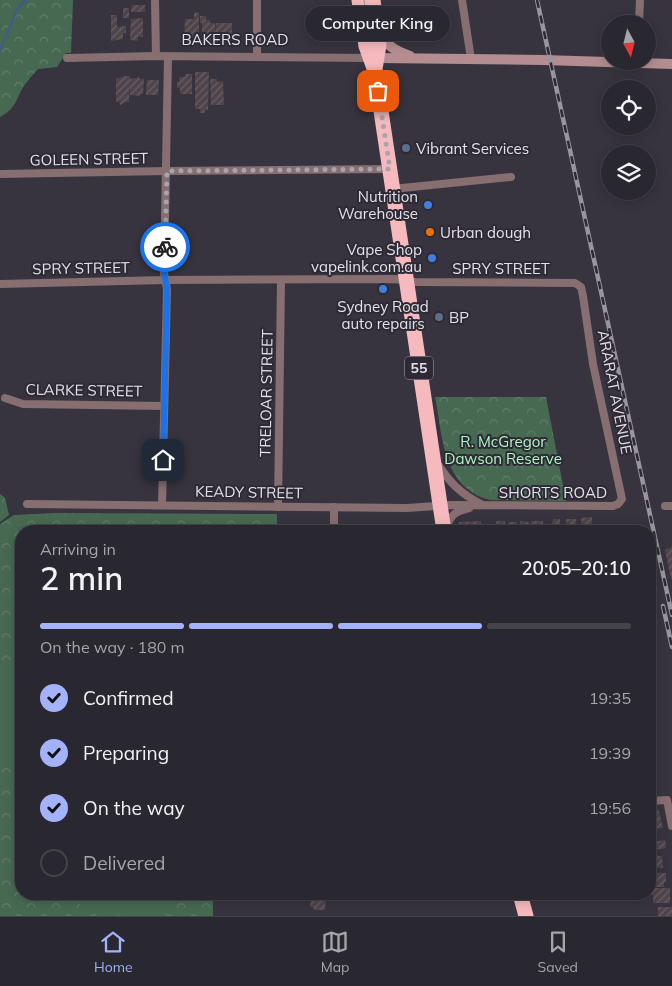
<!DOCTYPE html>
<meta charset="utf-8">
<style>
:root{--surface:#29272f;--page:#312f37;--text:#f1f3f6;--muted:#a5a5aa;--line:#45444b;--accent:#a4b2fc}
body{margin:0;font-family:Mulish,sans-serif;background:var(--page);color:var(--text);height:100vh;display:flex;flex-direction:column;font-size:19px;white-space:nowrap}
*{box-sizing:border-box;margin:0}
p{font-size:16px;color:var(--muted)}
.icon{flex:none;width:28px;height:28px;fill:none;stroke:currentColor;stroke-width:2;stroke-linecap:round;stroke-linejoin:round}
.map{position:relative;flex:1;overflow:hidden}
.panel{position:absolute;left:15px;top:525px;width:641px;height:375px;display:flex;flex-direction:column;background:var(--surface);border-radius:20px;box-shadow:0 2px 12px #0003,0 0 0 1px var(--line)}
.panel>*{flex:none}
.needle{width:32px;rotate:173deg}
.tools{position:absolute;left:601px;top:15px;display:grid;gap:10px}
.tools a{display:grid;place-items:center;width:55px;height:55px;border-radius:50%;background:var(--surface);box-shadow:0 2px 12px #0003,0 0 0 1px var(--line);font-size:25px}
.pin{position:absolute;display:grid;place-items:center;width:42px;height:42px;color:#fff;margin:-21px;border-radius:10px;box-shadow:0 2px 8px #0006}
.courier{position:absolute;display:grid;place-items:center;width:50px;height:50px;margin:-25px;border:4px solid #1a73e8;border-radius:50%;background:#fff;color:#222;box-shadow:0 1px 6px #0007}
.bubble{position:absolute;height:35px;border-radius:18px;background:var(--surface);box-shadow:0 2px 12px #0003,0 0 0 1px var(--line);font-size:16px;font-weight:600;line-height:35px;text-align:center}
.overview em{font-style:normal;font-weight:600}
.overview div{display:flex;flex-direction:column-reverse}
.overview{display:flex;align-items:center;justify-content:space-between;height:85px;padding:0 25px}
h1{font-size:32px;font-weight:600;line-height:38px}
.bar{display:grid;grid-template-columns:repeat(4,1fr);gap:8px 5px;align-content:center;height:60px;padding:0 25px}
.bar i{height:6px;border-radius:4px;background:var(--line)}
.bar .current{background:var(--accent)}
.bar p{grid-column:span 4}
ol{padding:0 25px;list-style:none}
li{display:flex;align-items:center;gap:15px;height:55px}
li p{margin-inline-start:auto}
li .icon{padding:5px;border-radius:50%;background:var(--accent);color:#111;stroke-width:4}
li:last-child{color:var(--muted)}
li i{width:28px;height:28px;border:2px solid var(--line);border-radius:50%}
.menu{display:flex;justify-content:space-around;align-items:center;height:70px;border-top:1px solid var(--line);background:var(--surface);font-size:14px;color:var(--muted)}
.menu a{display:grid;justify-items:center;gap:2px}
.menu .current{color:var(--accent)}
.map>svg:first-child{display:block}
</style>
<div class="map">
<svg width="672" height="916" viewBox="0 0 672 916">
<defs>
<pattern id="forest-crowns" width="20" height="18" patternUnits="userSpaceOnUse" patternTransform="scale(1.25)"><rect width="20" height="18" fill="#476952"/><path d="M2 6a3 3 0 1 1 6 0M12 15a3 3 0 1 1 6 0" fill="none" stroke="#617e6b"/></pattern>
<pattern id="building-hatch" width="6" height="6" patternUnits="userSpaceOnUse" patternTransform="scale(1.25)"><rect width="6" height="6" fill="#4f444a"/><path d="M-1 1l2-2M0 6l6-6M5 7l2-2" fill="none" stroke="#685f64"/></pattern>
</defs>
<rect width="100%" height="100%" fill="#37343f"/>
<g fill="url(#forest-crowns)">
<path d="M0,0h73l-2,53h-5l-9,14 -19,2c-5,6 -12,13 -16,20 -7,13 -7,20 -22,28z"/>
<path d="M435,397h111l20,104 -76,-1c-48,-13 -47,-63 -55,-103z"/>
<polygon points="0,494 5,498 9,515 0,522"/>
<polygon points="56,513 277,514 277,531 21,531 21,894 213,894 213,916 0,916 0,524 14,515"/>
</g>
<g fill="#476952">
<polygon points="21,671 21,772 20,772 0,765 0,678 13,672"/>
<path d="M68,894h100l-3,22c-17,0 -53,0 -68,-2 -10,-4 -21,-12 -29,-20z"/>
</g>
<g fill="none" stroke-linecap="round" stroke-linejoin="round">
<polyline stroke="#415c82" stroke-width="2.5" points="0,50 19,6 26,0"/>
</g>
<g fill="url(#building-hatch)">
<polygon points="132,5 145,5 145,12 131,12"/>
<rect x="123" y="8" width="6" height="10"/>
<polygon points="194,12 199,13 199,40 190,40 190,38 184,38 185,19 194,19"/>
<polygon points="111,15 117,15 117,27 126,26 126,33 123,33 123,39 111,41"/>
<polygon points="200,16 206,16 206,20 210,20 210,23 215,23 216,33 216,23 232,23 232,41 219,41 219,39 216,39 216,41 202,40 202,23 200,23"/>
<polygon points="143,18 143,37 138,37 138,41 130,40 131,19"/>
<polygon points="195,72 209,72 208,110 205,109 205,113 200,113 200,109 195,109"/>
<polygon points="185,74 192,74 192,94 180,94 180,88 177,88 177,82 179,82 179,77 185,77"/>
<polygon points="125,76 130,76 130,79 140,77 139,79 144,79 143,94 140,94 140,96 130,95 130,82 129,102 124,102 124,103 120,105 119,101 116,102 116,79"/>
<polygon points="210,79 217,79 217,82 223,81 224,105 211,105"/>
<polygon points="147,80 159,80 158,95 146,95"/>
<polygon points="592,517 592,531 582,531 581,518"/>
<polygon points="554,519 560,519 560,531 546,531 545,524 551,524"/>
<polygon points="566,519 576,519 577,531 566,531"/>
<polygon points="481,521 481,531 459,531 459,522"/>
<polygon points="496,521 505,521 506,531 497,531"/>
<polygon points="520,521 529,522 530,531 521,531"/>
<polygon points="531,521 543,521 543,531 532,531"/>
<polygon points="508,522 517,522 517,531 509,531"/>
<polygon points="672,547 672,579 671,579 665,550"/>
<polygon points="650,809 657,809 659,811 663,828 655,829"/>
<polygon points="665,840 666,848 654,850 653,842"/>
<polygon points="650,856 662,856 663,868 650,868"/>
<polygon points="651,873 666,873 666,882 664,882 664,887 651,887"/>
<polygon points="650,888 670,888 670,903 653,903 653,895 650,895"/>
<polygon points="537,894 552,894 553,898 538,901"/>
<polygon points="313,898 326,898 325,910 314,910 313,907 310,907 311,901 313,901"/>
<rect x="658" y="907" width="14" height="9"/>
</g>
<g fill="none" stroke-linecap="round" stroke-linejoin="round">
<g stroke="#876e70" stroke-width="8">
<polyline points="155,0 156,56"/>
<polyline points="462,0 471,59"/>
<polyline points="639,24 640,0"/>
<polyline points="257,57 257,0"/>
<polyline points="67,58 156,56 370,58"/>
<polyline points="0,174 167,171 389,169"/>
<polyline points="392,189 511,177"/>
<polyline points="0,284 165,280 395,279 415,282 575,283 581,287 583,296 593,364 622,499 618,504 613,506 451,505 407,508 27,504"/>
<polyline points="5,398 23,404 164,406"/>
<path d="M437,463c12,19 24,31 44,41"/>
<polyline points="162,505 167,289 164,273 168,57"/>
<polyline points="665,506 672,506"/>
<polyline points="278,507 281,280"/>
<path d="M447,526c4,-12 10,-15 22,-18"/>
<polyline points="334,531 334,507"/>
<polyline points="650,801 667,800 672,826"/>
</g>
<g stroke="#b48d90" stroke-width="10">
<path d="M380,32c6,14 16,19 30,24"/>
<polyline points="378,58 543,60 672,64"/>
</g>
<g stroke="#f6babe" stroke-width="15">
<polyline points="359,0 366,46 375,71 444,531"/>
<polyline points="373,0 379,45 375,69"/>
<polyline points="520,894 526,916"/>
</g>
<polyline stroke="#97959d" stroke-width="1" points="364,0 370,39"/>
<g stroke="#97959d" stroke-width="4.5">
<g id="rail">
<polyline points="537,0 672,615"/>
<polyline points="663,606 672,647"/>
</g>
</g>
<use href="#rail" stroke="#2d2a35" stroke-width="2.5" stroke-dasharray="8" stroke-linecap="butt"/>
</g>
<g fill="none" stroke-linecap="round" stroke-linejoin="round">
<polyline stroke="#a7a4ad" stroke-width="5" stroke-dasharray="0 9" points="165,247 167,171 390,169 378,91"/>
<polyline stroke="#1a73e8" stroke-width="6" points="163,460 167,289 164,273 165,247"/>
</g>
<g fill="#5c6f8a" stroke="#2d2a35" stroke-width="2">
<circle cx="406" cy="148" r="5"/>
<circle cx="439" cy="317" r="5"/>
</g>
<g fill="#3f7fe0" stroke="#2d2a35" stroke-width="2">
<circle cx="428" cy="205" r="5"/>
<circle cx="432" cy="258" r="5"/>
<circle cx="383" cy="289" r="5"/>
</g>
<circle fill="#e8710a" stroke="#2d2a35" stroke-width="2" cx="430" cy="232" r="5"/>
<g text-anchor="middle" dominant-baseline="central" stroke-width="4" stroke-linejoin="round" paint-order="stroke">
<rect fill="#2d2a35" stroke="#acaab2" stroke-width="1" x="405" y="356.5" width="28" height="23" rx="4"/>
<g font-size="14" font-weight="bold" fill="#e3e1e8">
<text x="419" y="368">55</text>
</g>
<g font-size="15" fill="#e3e1e8" stroke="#2d2a35">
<text x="235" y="39">BAKERS ROAD</text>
<text transform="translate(89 159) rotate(-1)">GOLEEN STREET</text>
<text transform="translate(81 268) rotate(-1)">SPRY STREET</text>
<text x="501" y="268">SPRY STREET</text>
<text transform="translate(84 390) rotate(1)">CLARKE STREET</text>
<text transform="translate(615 392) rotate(79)">ARARAT AVENUE</text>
<text transform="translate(266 393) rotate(-89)">TRELOAR STREET</text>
<text transform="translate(249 492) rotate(1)">KEADY STREET</text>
<text x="553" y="492">SHORTS ROAD</text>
</g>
<g font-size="15" fill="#e3e1e8" stroke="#2d2a35" text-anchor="start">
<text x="416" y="148">Vibrant Services</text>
<text x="418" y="196" text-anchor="end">Nutrition<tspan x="418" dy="17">Warehouse</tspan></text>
<text x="440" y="232">Urban dough</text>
<text x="422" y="249" text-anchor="end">Vape Shop<tspan x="422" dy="17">vapelink.com.au</tspan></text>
<text x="383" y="306" text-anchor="middle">Sydney Road<tspan x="383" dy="17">auto repairs</tspan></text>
<text x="449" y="317">BP</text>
</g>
<g font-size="15" fill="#aff7c5" stroke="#2d2a35">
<text x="503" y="441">R. McGregor<tspan x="503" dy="17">Dawson Reserve</tspan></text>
</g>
</g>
</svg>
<div class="tools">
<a><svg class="needle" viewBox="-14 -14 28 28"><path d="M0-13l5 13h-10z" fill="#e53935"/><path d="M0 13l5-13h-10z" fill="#a5a5aa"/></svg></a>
<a><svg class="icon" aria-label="locate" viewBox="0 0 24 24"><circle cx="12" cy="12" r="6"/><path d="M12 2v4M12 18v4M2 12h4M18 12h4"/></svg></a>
<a><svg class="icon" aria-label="layers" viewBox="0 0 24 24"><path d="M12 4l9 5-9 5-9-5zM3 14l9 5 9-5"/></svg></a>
</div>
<div class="pin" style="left:378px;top:91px;background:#ea580c"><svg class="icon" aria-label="bag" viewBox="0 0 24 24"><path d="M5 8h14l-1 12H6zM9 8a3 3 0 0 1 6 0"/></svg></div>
<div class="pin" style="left:163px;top:460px;background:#1f2937"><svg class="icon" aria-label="home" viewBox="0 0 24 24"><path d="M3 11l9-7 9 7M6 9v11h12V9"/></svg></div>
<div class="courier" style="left:165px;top:247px"><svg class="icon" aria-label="bike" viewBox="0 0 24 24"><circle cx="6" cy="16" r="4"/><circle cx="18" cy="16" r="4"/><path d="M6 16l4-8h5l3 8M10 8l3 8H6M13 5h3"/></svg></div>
<div class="bubble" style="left:305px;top:6px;width:145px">Computer King</div>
<section class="panel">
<div class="overview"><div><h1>2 min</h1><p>Arriving in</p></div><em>20:05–20:10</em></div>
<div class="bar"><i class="current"></i><i class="current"></i><i class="current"></i><i></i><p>On the way · 180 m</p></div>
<ol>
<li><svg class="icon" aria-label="check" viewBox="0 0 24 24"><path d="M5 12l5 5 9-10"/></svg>Confirmed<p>19:35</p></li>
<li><svg class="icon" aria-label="check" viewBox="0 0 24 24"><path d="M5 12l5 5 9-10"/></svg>Preparing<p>19:39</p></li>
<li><svg class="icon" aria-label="check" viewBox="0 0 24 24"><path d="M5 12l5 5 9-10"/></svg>On the way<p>19:56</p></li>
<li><i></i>Delivered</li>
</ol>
</section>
</div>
<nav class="menu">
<a class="current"><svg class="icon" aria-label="home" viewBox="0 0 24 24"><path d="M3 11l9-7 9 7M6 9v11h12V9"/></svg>Home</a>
<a><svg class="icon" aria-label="map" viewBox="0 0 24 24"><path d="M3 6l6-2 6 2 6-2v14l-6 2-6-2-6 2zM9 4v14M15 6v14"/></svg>Map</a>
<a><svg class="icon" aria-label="saved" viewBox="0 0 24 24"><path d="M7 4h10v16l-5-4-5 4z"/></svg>Saved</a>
</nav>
